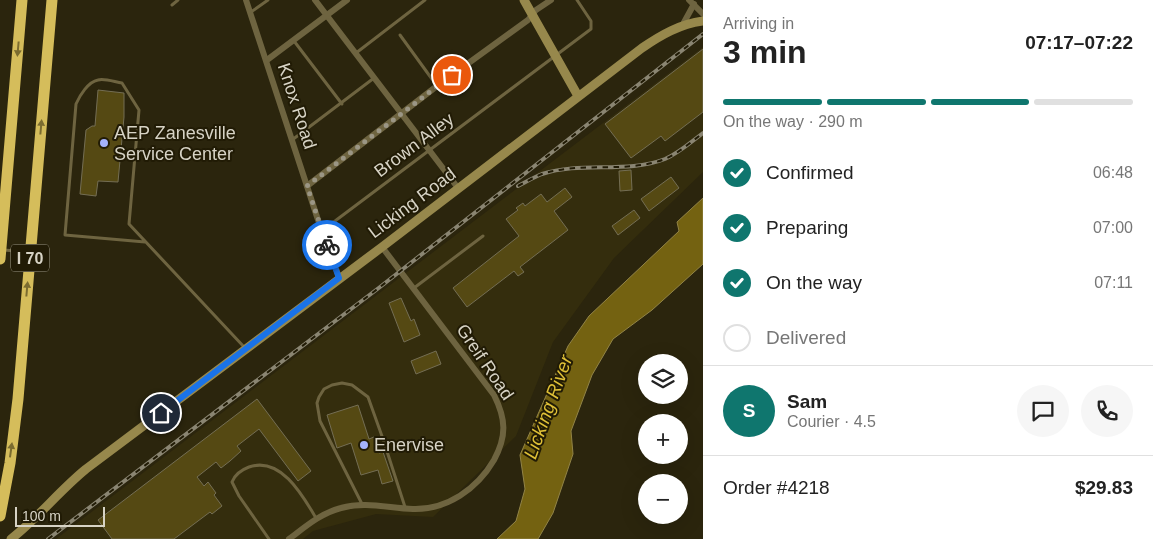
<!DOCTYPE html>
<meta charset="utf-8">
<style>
:root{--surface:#fff;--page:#f6f6f6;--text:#222;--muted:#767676;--line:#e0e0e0;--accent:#0f766e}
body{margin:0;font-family:Helvetica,sans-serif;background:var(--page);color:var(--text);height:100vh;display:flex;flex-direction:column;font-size:19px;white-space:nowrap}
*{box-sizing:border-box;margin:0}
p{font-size:16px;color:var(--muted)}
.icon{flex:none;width:28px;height:28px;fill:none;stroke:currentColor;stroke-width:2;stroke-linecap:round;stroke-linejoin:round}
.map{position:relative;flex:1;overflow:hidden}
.details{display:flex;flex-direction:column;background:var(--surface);width:450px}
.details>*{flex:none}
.tools{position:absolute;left:638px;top:354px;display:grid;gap:10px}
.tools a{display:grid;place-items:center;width:50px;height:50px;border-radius:50%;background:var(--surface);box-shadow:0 5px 20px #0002;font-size:25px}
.scale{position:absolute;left:15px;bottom:12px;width:90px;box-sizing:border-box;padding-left:5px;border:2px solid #d7d3c5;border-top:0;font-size:14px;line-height:18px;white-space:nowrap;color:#d7d3c5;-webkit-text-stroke:4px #211b05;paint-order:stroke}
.pin{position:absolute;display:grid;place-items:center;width:42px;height:42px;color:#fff;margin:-21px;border:2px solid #fff;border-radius:50%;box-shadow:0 1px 5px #0007}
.courier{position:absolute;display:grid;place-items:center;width:50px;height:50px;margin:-25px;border:4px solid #1a73e8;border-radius:50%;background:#fff;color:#222;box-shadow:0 1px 6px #0007}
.overview em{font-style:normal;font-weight:800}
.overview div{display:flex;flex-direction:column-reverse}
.overview{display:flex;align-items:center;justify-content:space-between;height:85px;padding:0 20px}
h1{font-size:32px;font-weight:800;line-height:38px}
.bar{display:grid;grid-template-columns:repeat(4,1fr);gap:8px 5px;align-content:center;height:60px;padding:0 20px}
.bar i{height:6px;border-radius:4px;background:var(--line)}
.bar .selected{background:var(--accent)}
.bar p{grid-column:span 4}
.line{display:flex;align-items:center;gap:12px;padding:0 20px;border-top:1px solid var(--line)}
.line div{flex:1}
.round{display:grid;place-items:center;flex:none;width:52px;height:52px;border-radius:26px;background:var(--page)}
ol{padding:0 20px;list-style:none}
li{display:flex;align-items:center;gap:15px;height:55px}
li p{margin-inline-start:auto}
li .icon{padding:5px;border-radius:50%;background:var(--accent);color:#fff;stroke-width:4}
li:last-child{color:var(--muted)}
li i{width:28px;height:28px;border:2px solid var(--line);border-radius:50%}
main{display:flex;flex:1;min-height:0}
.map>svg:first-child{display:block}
</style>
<main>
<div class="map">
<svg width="703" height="539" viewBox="0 0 703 539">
<rect width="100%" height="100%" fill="#2b250d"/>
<polygon fill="#342d0d" points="703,47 703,172 614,258 553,342 516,436 433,517 376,514 313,531 303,539 56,539"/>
<polygon fill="#746211" stroke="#928447" points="703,198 703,264 652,310 613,339 592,375 571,431 573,454 553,513 538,539 497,539 516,521 525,489 520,455 568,346 589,316 679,231 677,222"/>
<g fill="#554913" stroke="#746e54">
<polygon points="703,49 703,112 665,141 661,136 631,158 605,124"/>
<polygon points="98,90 124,93 124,117 118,182 98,181 96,196 80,194 86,130 92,126 95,126"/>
<polygon points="631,170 632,190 620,191 619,171"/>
<polygon points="671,177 679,188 649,211 641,199"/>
<polygon points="565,188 572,197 554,211 568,230 520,267 524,272 518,276 514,271 467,307 453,288 519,236 506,219 518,210 516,208 523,203 525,206 541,194 547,202"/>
<polygon points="634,210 640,218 618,235 612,226"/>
<polygon points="401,298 411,321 414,319 420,335 404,342 389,303"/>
<polygon points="436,351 441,364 416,374 411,361"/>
<polygon points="257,399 311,471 298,481 259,429 237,446 241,451 230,461 221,468 216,462 197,477 204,486 208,482 216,493 214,495 222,506 212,514 210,512 174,539 112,539 98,520"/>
<polygon points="358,405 369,439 374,437 379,453 383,452 393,481 382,484 378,470 361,475 351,443 337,448 327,415"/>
</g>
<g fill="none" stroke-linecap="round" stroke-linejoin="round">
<g stroke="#6e6440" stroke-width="3">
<polyline points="172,5 178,0"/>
<polyline points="251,12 268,0"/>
<polyline points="400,35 437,86"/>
<polyline points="294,41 342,104"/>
<polyline points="356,53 425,0"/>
<polyline points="292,140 374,78"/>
<polyline points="322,228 335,221 591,29 591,21 577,0"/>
<path d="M145,242l-80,-7 11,-131c4,-9 12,-22 22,-24 6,-2 17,2 24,3l17,27 -10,114 116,124"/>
<polyline points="4,250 27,252"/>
<polyline points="414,288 483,236"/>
<polyline points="362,504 320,421 317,403 319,397 324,389 332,385 342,383 352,385 368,397 383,439 405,507"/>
<path d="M269,539l-30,-43 -7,-14c3,-8 9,-12 17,-15 32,-11 54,29 67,51"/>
</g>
<g stroke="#6e6440" stroke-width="6">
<polyline points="246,0 321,229 339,277"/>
<polyline points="315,0 458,188"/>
<polyline points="689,0 703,14"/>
<polyline points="682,26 694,4"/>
<polyline points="267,60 347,0"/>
<polyline points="307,186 437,86 528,20 536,10 551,0"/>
<path d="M289,539c16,-12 32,-26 52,-31 24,-7 47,0 72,1 34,1 64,-20 81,-49 13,-24 12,-41 0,-65l-112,-148"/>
</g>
<g stroke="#97884c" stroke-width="9">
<polyline points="524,0 578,96"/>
<path d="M11,539c27,-21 48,-48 75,-70l296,-222 260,-199c19,-13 38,-24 61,-27"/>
</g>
<g stroke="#d5bd5b" stroke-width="11">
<polyline points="0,259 22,0"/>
<polyline points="0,516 10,463 18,399 52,0"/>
</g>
<g stroke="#8a8572" stroke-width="4">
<g id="rail">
<path d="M518,186c8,-4 16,-9 24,-12 40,-13 84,0 123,-15 14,-6 26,-17 38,-26"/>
<polyline points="48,539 380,287 703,34"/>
</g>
</g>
<use href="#rail" stroke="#211b05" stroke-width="2" stroke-dasharray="5.5" stroke-linecap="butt"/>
</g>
<defs><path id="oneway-solid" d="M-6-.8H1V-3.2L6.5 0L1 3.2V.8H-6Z" transform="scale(1.25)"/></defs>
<g fill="#7b6c30">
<use href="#oneway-solid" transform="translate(18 49) rotate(95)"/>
<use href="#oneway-solid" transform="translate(41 127) rotate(-85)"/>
<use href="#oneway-solid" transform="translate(27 289) rotate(-85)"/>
<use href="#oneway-solid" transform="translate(11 450) rotate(-82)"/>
</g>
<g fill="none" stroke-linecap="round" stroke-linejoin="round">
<polyline stroke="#9b9685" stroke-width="5" stroke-dasharray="0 9" points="327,245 307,186 452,75"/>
<polyline stroke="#1a73e8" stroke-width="6" points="161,413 339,278 327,245"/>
</g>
<g fill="#a4b2fc" stroke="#211b05" stroke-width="2">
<circle cx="104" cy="143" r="5"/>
<circle cx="364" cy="445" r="5"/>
</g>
<g text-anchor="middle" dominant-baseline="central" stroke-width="4" stroke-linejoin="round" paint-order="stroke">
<rect fill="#211b05" stroke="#a09c8b" stroke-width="1" x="11" y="244.5" width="38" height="27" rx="4"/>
<g font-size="16" font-weight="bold" fill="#d7d3c5">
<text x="30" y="258">I 70</text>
</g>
<g font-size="18" fill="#d7d3c5" stroke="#211b05">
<text transform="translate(297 106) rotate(72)">Knox Road</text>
<text transform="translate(414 145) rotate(-37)">Brown Alley</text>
<text transform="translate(412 203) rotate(-37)">Licking Road</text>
<text transform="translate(485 362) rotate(56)">Greif Road</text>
</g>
<g font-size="18" fill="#d7d3c5" stroke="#211b05" text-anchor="start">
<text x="114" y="133">AEP Zanesville<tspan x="114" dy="21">Service Center</tspan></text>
<text x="374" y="445">Enervise</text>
</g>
<g font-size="19" font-style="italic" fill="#dfc037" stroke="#211b05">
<text transform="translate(548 407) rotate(-70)">Licking River</text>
</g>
</g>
</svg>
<div class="tools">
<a><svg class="icon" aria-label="layers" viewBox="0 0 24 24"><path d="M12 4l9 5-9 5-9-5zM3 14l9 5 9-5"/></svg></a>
<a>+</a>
<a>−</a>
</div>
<div class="scale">100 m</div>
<div class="pin" style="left:452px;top:75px;background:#ea580c"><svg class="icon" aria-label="bag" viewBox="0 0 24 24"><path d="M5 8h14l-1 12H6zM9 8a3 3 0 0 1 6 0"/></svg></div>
<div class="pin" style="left:161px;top:413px;background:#1f2937"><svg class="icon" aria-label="home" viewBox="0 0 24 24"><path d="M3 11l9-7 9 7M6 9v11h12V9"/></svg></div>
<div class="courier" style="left:327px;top:245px"><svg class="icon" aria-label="bike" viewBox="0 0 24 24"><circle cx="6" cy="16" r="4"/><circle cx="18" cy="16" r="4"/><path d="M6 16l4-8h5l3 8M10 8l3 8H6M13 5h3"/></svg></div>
</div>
<section class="details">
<div class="overview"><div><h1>3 min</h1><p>Arriving in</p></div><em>07:17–07:22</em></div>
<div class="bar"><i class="selected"></i><i class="selected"></i><i class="selected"></i><i></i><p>On the way · 290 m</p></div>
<ol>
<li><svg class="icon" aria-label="check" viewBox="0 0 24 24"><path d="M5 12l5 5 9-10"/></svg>Confirmed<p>06:48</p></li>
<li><svg class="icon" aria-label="check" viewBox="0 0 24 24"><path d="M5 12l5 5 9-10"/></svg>Preparing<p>07:00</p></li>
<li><svg class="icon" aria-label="check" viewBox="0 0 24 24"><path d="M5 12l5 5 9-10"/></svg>On the way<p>07:11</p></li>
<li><i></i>Delivered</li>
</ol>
<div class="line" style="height:90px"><b class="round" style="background:var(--accent);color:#fff">S</b><div><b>Sam</b><p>Courier · 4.5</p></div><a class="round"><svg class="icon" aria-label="chat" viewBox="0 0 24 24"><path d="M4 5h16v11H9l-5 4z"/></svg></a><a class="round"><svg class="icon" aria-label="phone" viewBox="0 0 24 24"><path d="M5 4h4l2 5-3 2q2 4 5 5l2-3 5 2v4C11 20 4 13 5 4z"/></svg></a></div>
<div class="line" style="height:65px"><div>Order #4218</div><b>$29.83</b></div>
</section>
</main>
